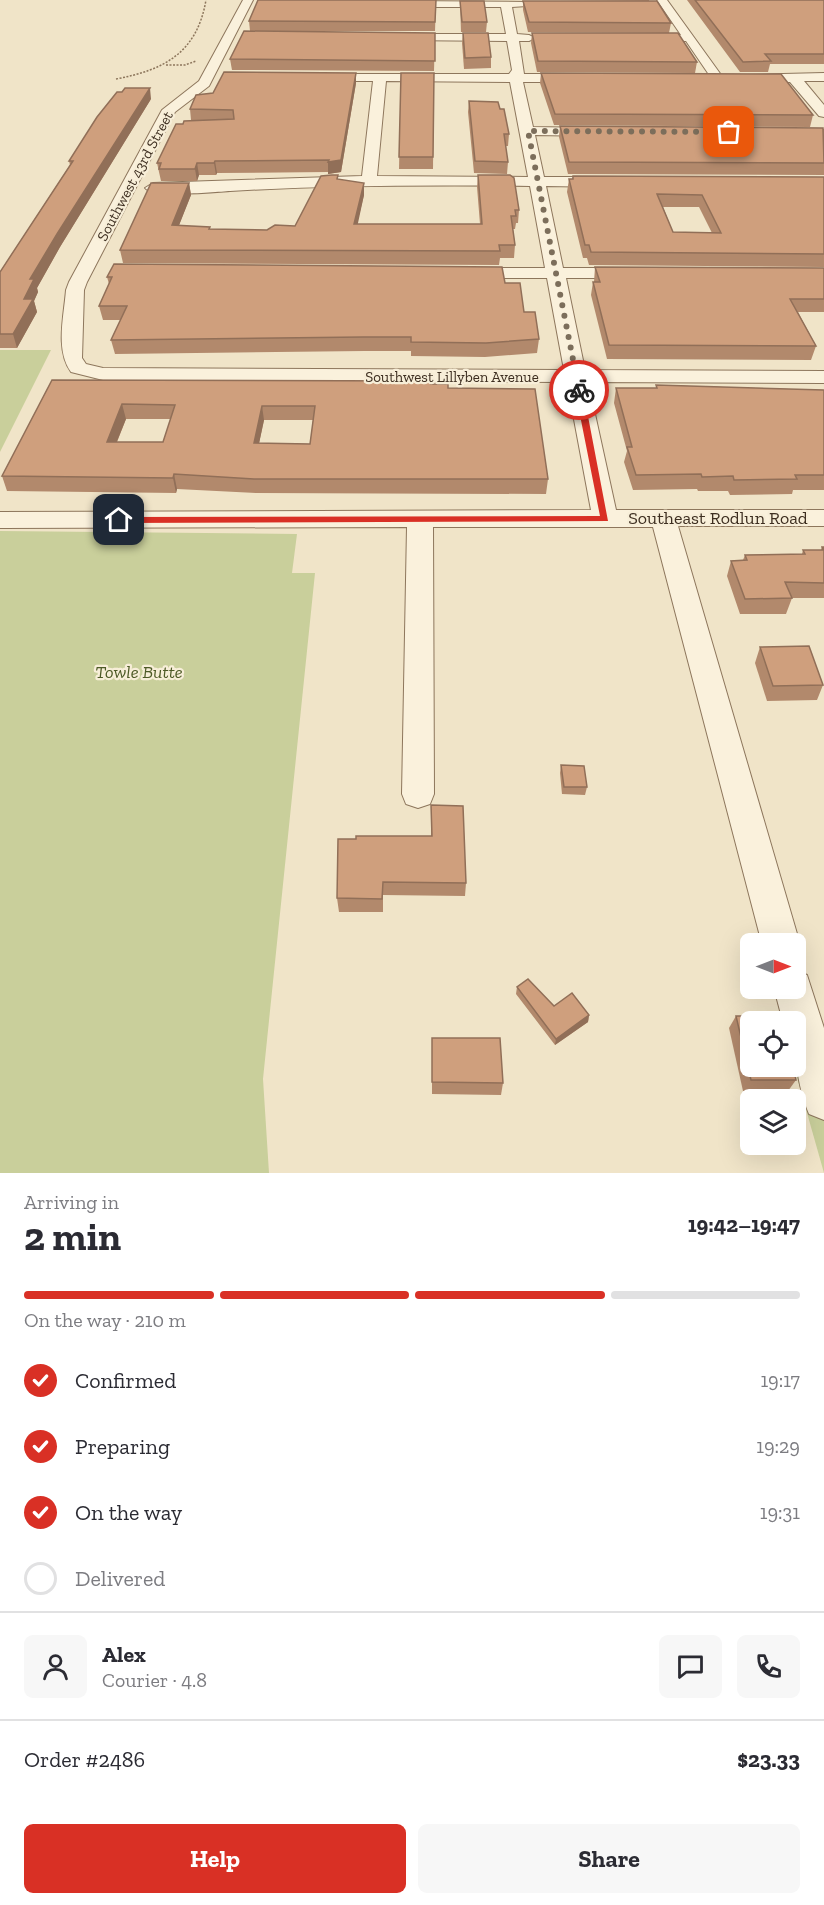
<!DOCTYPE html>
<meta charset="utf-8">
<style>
:root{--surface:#fff;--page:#f7f7f7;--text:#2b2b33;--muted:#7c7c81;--line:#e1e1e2;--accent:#d93025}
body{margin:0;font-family:"Zilla Slab",serif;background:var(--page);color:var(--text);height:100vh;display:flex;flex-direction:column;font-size:22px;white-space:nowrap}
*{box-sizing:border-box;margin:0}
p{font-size:20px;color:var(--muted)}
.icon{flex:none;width:33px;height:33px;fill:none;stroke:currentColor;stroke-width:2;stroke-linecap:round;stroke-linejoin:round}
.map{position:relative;height:1173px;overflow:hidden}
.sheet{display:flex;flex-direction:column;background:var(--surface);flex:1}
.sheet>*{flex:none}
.needle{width:39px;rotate:90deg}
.controls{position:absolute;left:740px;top:933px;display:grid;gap:12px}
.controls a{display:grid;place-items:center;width:66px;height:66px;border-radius:9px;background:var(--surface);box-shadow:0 6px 24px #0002;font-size:30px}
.pin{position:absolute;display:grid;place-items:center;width:51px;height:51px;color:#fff;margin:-26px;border-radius:12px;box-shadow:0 3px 9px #0006}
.courier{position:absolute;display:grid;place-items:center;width:60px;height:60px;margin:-30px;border:4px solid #d93025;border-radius:50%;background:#fff;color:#222;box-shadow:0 2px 8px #0007}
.head em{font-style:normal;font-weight:800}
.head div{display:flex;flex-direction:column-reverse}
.head{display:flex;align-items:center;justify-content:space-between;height:102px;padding:0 24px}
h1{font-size:39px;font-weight:800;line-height:45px}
.bar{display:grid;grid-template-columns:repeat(4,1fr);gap:9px 6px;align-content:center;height:72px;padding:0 24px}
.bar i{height:8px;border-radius:4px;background:var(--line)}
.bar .current{background:var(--accent)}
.bar p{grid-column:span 4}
.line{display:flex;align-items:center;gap:15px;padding:0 24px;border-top:2px solid var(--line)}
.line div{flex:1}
.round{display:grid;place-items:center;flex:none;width:63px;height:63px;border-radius:9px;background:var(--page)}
ol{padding:0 24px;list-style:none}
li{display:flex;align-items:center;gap:18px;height:66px}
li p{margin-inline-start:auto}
li .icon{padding:6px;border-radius:50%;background:var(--accent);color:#fff;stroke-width:4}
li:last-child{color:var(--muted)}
li i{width:33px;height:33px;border:3px solid var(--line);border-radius:50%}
.action{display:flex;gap:12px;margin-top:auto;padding:12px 24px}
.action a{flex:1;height:69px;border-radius:9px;background:var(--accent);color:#fff;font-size:24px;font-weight:800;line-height:69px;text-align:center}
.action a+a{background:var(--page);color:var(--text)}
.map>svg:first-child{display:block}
</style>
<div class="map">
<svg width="824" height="1173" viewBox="0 0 824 1173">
<rect width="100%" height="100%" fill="#f0e4c8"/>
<g fill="#c9cf9b">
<polygon points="0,350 51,350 0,452"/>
<polygon points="0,531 297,534 292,573 315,573 263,1079 269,1173 0,1173"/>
<polygon points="795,951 824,1052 824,1173 794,1067 795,1022 782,1021 774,989 795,988"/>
</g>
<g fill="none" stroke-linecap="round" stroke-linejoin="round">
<g stroke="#8d765c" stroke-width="2">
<g id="minor">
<path d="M243,0h10l-44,86 -34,26 -88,170 -3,8 -2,68 4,6 17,4 461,2 -17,-92h-81l-9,-5 9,-5h79l-15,-82c-101,-1 -200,-1 -300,5 -15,1 -77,7 -85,-3l8,-5 209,-7 11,-95h-55l-6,-4 2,-3h195l3,-4 -5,-29 -108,-1 -6,-3 6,-3h107l-5,-27h-101l-5,-3 5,-3 127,1v4l-15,1 5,27 12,1 6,3 -6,3h-10l5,33h53l6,4 -6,4h-54l10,45 62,1 7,4 -7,4 -60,-1 9,42h62l8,5 -8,5 -60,-1 17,82h69l9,5 -9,5h-66l19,92 239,1v12l-236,-1 28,128h208v16h-146l122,418 -5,10v-10h-33l-109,-417h-220l1,267 -4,10 -12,4 -12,-4 -4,-10 5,-267 -407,1v-16l591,-2 -24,-128 -464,-2 -32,-8c-16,-22 -7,-56 -5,-82l3,-8 93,-172 37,-29zM386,81l124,1 18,95 -151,-1z"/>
<polygon points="657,0 667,0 724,79 722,82 714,82 686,41 641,40 639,38 645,35 681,35"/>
<polygon points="824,73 824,81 804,81 824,105 824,117 819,116 790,82 747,83 741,79 747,75"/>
<path d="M795,970l12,5 17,53v92l-15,-6c-13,-33 -14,-58 -14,-92h-12l-9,-34h21z"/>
</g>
</g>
<g stroke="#8d765c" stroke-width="1.5" stroke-dasharray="2 1.5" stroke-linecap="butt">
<polyline points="166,65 185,65 196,61"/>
<path d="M116,79c48,-9 81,-26 90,-79"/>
</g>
<use href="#minor" fill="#faf1dc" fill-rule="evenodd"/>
</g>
<g fill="#b2896c" fill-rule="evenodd">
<polygon points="436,0 435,31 250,31 249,21"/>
<polygon points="560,0 649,0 649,1"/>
<polygon points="687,0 824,0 824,64 770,64 768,72 740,72"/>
<polygon points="460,1 487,22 486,32 461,32"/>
<polygon points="523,1 671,23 669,33 528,32 523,10"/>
<polygon points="435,33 434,71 232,70 230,59"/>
<polygon points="463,33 491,57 491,68 464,69 462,43"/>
<polygon points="532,33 697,62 695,73 537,72 531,43"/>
<polygon points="401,73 434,73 433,169 399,169"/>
<polygon points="541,73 813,115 810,127 554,125 540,83"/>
<polygon points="356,83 341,172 328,174 328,172 217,173 216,175 199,175 197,181 161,181 157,163 183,124 203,120 191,120 190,109"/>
<polygon points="151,99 60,247 37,288 38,292 34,301 37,312 17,348 0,348 0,272 70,165 69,161"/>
<polygon points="469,101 500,109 509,134 508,146 505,146 508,162 507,174 474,173 468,112"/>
<polygon points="560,126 824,129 824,175 568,174 559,137"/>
<polygon points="338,175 338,179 364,195 357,224 480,224 477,187 478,175 519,210 518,223 516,223 515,229 513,229 515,245 514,258 500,258 499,265 123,263 120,250 189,183 191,195 179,225 210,229 267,230 295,226"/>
<path d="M573,176l251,1v90l-235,-2 -2,-7h-4l-16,-66 2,-13h3zM663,207h36l13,26 -39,-1z"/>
<polygon points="595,267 824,268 824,312 798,312 816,346 811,360 607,359 591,295 593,282 594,282"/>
<polygon points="107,277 505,283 524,312 539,339 537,353 485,357 411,356 411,351 364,351 115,354 111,340 121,320 103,320 99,306 109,284"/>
<path d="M52,380l379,4 17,4 100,91 -2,15 -290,-1 -79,-4 -1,4 -169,-2 -5,-15zM126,419h45l-8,23h-46zM264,420h49l-3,24 -51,-1z"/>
<polygon points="656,385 824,390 824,490 793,490 792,494 730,495 728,491 698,491 697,489 633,490 624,462 627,451 614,403 616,388 656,388"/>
<polygon points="822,547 824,547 824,598 792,598 786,614 740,614 727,576 731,561 743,560 745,555 802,554 803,550 821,550"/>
<polygon points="760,647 823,685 817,700 767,701 755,663"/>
<polygon points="561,765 587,787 585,795 562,794 560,773"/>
<polygon points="431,805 466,883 465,896 383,895 383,912 339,912 337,898 431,836"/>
<polygon points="517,987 554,1006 589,1015 588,1022 555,1045 516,994"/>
<polygon points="736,1016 796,1080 788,1091 743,1091 729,1028"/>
<polygon points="432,1038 503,1083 501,1095 432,1094"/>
</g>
<g fill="#916f58">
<polygon points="356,73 356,83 341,172 328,174 328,162"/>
<polygon points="150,88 151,99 60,247 37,288 38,292 34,301 37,312 17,348 13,334 30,279 57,234"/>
<polygon points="215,161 217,173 216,175 214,163"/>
<polygon points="197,163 199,175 197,181 195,169"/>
<polygon points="189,183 191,195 174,238 172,225"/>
<polygon points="364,183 364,195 355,237 354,224"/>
<polygon points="122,404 126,419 111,456 107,442"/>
<polygon points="262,406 264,420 256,458 254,443"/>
<polygon points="174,474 177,489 176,493 173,478"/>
<polygon points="589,1015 588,1022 555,1045 556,1039"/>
</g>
<g fill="#cf9f7d" stroke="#916f58" stroke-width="1.5" fill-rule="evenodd">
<polygon points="258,0 436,0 435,22 249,21"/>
<polygon points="695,0 824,0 824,54 765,54 771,61 743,62"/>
<polygon points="460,1 484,1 487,22 462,22"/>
<polygon points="523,1 657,1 671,23 529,22"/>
<polygon points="244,31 435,33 435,61 230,59"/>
<polygon points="463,33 488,33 491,57 465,58"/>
<polygon points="532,33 678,33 697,62 538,61"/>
<polygon points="224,72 356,73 341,160 328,162 329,160 215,161 214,163 197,163 195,169 159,169 161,163 157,163 176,124 183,124 184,121 234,119 233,110 190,109 196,95 213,93"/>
<polygon points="401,73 434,73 433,157 399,157"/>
<polygon points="541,73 781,74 813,115 555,114"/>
<polygon points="125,88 150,88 57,234 30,279 34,279 24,299 33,299 13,334 0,334 0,272 73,161 69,161 97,117 117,92 122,92"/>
<polygon points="469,101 498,102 500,109 504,109 509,134 504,134 508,162 475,161"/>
<polygon points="560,126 823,128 824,163 569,162"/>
<polygon points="332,175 338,175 337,179 364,183 354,224 482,224 478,175 510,175 514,178 519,210 515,210 516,216 511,216 515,245 499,245 500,251 120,250 151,183 189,183 172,225 210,227 209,229 267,230 275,225 295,226 321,176"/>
<path d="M573,176l251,1v77l-233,-2 -2,-7h-4l-16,-66h4zM657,194l45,1 19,38 -48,-1z"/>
<polygon points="114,264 502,267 505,283 520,283 524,312 535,312 539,339 486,343 411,342 411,337 363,337 111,340 127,306 99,306 112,277 107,277"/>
<polygon points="595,267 824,268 824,299 790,299 816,346 609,345 593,282 600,282"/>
<path d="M52,380l379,1v3h17v4l87,1 13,90h-294l-80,-5 -1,4 -171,-2zM122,404l53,1 -12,37h-56zM262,406h53l-5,38 -56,-1z"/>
<polygon points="656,385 824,390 824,475 795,475 797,479 734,480 733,476 702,477 701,474 636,475 627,447 632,447 616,388 657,388"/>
<polygon points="822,547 824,547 824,583 785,582 792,598 745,599 731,561 747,560 745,555 805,554 803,550 823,550"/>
<polygon points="809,646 823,685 773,686 760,647"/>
<polygon points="561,765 584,766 587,787 564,787"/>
<polygon points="431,805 463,806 466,883 383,882 382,899 337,898 338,839 356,839 356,836 432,836"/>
<polygon points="528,979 554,1006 572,993 589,1015 556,1039 517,987"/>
<polygon points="736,1016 779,1016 781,1022 750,1022 750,1066 793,1066 796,1080 751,1080"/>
<polygon points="432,1038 500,1038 503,1083 432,1082"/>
</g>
<polygon fill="#d93025" points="579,388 583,390 608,521 119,523 114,520 119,517 600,516 575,390"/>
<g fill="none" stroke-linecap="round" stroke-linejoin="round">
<polyline stroke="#7c6e5b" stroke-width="6" stroke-dasharray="0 10.8" points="579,390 528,131 729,132"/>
</g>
<g text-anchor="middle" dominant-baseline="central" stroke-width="4.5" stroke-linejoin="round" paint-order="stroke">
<g font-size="15" fill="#3d2e20" stroke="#f7eed8">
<text transform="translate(135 176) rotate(-62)">Southwest 43rd Street</text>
<text x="452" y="377">Southwest Lillyben Avenue</text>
</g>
<g font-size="18" fill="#3d2e20" stroke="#f7eed8">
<text x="718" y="518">Southeast Rodlun Road</text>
</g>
<g font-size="18" font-style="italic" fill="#4d5a26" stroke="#f7eed8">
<text x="139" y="672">Towle Butte</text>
</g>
</g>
</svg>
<div class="controls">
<a><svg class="needle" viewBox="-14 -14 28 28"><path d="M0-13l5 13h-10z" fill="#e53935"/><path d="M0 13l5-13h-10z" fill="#7c7c81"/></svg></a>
<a><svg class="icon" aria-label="locate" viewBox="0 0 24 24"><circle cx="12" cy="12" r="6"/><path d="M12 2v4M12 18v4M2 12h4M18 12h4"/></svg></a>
<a><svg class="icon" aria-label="layers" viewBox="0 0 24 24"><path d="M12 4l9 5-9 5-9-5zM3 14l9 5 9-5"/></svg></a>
</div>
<div class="pin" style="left:729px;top:132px;background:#ea580c"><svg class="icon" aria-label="bag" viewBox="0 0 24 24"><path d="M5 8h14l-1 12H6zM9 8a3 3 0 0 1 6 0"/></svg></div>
<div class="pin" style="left:119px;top:520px;background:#1f2937"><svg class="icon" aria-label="home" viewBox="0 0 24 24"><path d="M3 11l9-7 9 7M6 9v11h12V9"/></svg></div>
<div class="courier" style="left:579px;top:390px"><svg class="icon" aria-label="bike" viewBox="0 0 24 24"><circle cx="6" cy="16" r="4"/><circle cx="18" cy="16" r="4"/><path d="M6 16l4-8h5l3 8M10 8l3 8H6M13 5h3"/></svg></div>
</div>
<section class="sheet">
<div class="head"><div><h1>2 min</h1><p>Arriving in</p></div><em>19:42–19:47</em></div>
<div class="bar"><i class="current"></i><i class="current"></i><i class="current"></i><i></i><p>On the way · 210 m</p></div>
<ol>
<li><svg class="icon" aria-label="check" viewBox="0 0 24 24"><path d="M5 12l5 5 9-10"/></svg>Confirmed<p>19:17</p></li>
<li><svg class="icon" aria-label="check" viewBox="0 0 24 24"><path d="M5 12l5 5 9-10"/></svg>Preparing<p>19:29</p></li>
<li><svg class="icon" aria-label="check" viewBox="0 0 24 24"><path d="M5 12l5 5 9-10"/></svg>On the way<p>19:31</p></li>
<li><i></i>Delivered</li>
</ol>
<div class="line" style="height:108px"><a class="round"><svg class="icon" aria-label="person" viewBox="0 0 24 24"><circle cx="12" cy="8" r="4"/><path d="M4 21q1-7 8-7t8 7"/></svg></a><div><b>Alex</b><p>Courier · 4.8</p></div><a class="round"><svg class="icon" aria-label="chat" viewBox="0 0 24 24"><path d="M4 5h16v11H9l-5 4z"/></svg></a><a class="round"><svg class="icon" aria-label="phone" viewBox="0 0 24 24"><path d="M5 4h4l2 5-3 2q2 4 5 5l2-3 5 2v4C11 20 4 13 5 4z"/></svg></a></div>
<div class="line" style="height:78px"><div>Order #2486</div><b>$23.33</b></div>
<div class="action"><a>Help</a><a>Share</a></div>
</section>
